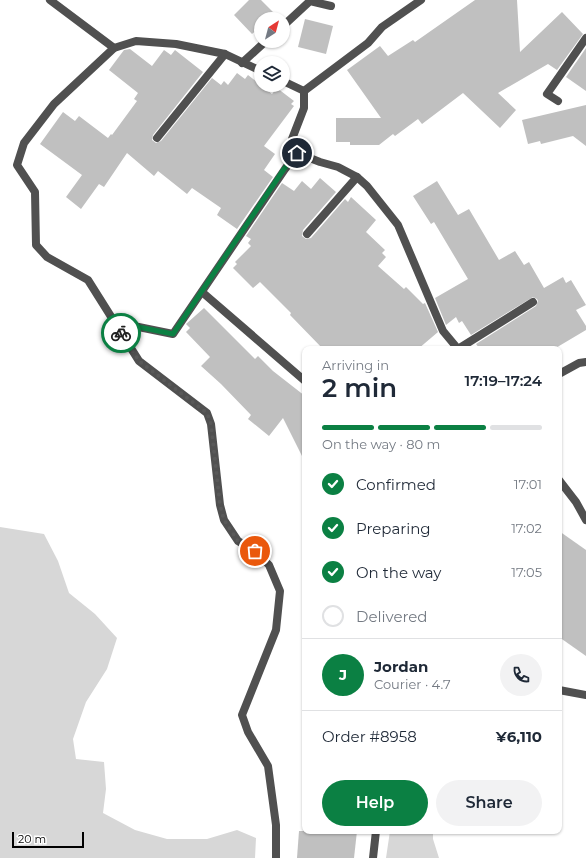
<!DOCTYPE html>
<meta charset="utf-8">
<style>
:root{--surface:#fff;--page:#f2f2f3;--text:#1f2937;--muted:#747a83;--line:#e0e1e3;--accent:#0b8043}
body{margin:0;font-family:Montserrat,sans-serif;background:var(--page);color:var(--text);height:100vh;display:flex;flex-direction:column;font-size:15px;white-space:nowrap}
*{box-sizing:border-box;margin:0}
p{font-size:13px;color:var(--muted)}
.icon{flex:none;width:22px;height:22px;fill:none;stroke:currentColor;stroke-width:2;stroke-linecap:round;stroke-linejoin:round}
.map{position:relative;flex:1;overflow:hidden}
.panel{position:absolute;left:302px;top:346px;width:260px;height:488px;display:flex;flex-direction:column;background:var(--surface);border-radius:8px;box-shadow:0 1px 3px #0004}
.panel>*{flex:none}
.needle{width:26px;rotate:36deg}
.fabs{position:absolute;left:254px;top:12px;display:grid;gap:8px}
.fabs a{display:grid;place-items:center;width:36px;height:36px;border-radius:50%;background:var(--surface);box-shadow:0 1px 3px #0004;font-size:20px}
.scale{position:absolute;left:12px;bottom:10px;width:72px;box-sizing:border-box;padding-left:4px;border:2px solid #000;border-top:0;font-size:11px;line-height:14px;white-space:nowrap;color:#000;-webkit-text-stroke:3px #fff;paint-order:stroke}
.pin{position:absolute;display:grid;place-items:center;width:34px;height:34px;color:#fff;margin:-17px;border:2px solid #fff;border-radius:50%;box-shadow:0 1px 4px #0007}
.courier{position:absolute;display:grid;place-items:center;width:40px;height:40px;margin:-20px;border:3px solid #0b8043;border-radius:50%;background:#fff;color:#222;box-shadow:0 1px 5px #0007}
.summary em{font-style:normal;font-weight:600}
.summary div{display:flex;flex-direction:column-reverse}
.summary{display:flex;align-items:center;justify-content:space-between;height:68px;padding:0 20px}
h1{font-size:26px;font-weight:600;line-height:30px}
.bar{display:grid;grid-template-columns:repeat(4,1fr);gap:6px 4px;align-content:center;height:48px;padding:0 20px}
.bar i{height:5px;border-radius:3px;background:var(--line)}
.bar .on{background:var(--accent)}
.bar p{grid-column:span 4}
.line{display:flex;align-items:center;gap:10px;padding:0 20px;border-top:1px solid var(--line)}
.line div{flex:1}
.round{display:grid;place-items:center;flex:none;width:42px;height:42px;border-radius:21px;background:var(--page)}
ol{padding:0 20px;list-style:none}
li{display:flex;align-items:center;gap:12px;height:44px}
li p{margin-inline-start:auto}
li .icon{padding:4px;border-radius:50%;background:var(--accent);color:#fff;stroke-width:4}
li:last-child{color:var(--muted)}
li i{width:22px;height:22px;border:2px solid var(--line);border-radius:50%}
.button{display:flex;gap:8px;margin-top:auto;padding:8px 20px}
.button a{flex:1;height:46px;border-radius:24px;background:var(--accent);color:#fff;font-size:16px;font-weight:600;line-height:46px;text-align:center}
.button a+a{background:var(--page);color:var(--text)}
.map>svg:first-child{display:block}
</style>
<div class="map">
<svg width="586" height="858" viewBox="0 0 586 858">
<rect width="100%" height="100%" fill="#fff"/>
<g fill="#d7d7d7">
<polygon points="0,527 44,534 58,561 69,593 95,614 117,638 107,669 86,702 73,739 76,759 104,762 106,789 103,813 135,830 167,839 207,839 237,830 256,838 255,858 0,858"/>
<polygon points="390,831 433,831 433,839 439,858 386,858"/>
</g>
<g fill="#c0c0c0">
<polygon points="249,0 261,0 274,13 268,19 261,19 261,26 252,34 234,15"/>
<polygon points="475,0 517,0 520,52 562,12 583,34 557,70 548,64 498,93 516,110 500,128 463,93 422,124 418,119 395,136 393,134 379,145 350,145 350,142 336,142 336,118 381,118 347,70 380,46 388,56 413,40 415,42"/>
<polygon points="305,19 333,26 326,54 298,47"/>
<polygon points="586,48 586,91 566,77"/>
<polygon points="130,49 152,66 164,50 171,55 175,50 203,72 153,135 152,140 156,143 161,141 212,78 221,85 224,81 228,85 237,73 245,79 248,75 272,94 277,88 294,101 291,104 294,106 264,146 275,154 264,170 273,177 237,229 217,215 221,208 192,188 187,194 158,171 154,176 127,153 104,187 99,184 81,209 66,197 82,175 40,144 63,112 75,121 79,116 108,138 111,134 112,135 137,101 134,99 138,93 109,70 124,50"/>
<polygon points="586,105 586,146 573,136 541,144 540,141 528,144 522,120"/>
<polygon points="320,178 336,192 303,230 302,236 306,239 311,238 345,199 348,202 351,197 376,220 366,232 385,250 382,253 386,257 378,266 404,289 406,287 423,304 425,303 438,332 418,349 323,349 290,315 291,313 260,282 253,288 233,268 237,264 235,262 251,246 248,243 251,239 246,236 282,183 294,191 302,181 311,189"/>
<polygon points="437,181 458,215 469,209 499,260 515,251 524,265 529,262 544,288 563,277 566,283 571,280 586,305 576,310 586,326 586,330 554,349 480,349 476,344 536,306 538,301 537,299 533,297 471,335 462,321 459,323 456,317 446,325 435,298 468,279 434,222 431,224 413,196"/>
<polygon points="204,308 255,359 258,356 273,371 305,396 305,462 283,418 269,436 248,419 251,415 221,384 201,366 210,357 186,332 190,328 186,324"/>
<polygon points="559,531 586,550 586,656 559,637"/>
<polygon points="299,831 357,831 354,858 297,858"/>
</g>
<g fill="none" stroke-linecap="round" stroke-linejoin="round">
<g stroke="#505050" stroke-width="8">
<polyline points="283,26 310,1 331,6"/>
<polyline points="242,63 266,41"/>
<polyline points="558,101 547,94 586,38"/>
<polyline points="157,138 225,54"/>
<polyline points="307,234 357,177"/>
<polyline points="202,292 305,381"/>
<polyline points="458,349 533,302"/>
</g>
<g stroke="#505050" stroke-width="8">
<polyline points="50,0 114,48"/>
<polyline points="421,0 382,27 368,43 304,91 304,108 292,139 297,153 320,162 338,167 357,177 367,186 398,225 443,331 458,349"/>
<polyline points="261,71 225,54 176,44 136,41 114,48 54,104 24,143 17,165 35,192 36,245 47,257 88,280 139,361 207,413 211,424 220,505 224,520 238,541 255,551 269,565 280,591 276,630 242,715 248,732 268,766 276,825 276,858"/>
<polyline points="283,81 304,91"/>
<polyline points="114,322 173,334 285,169 297,153"/>
<polyline points="559,374 579,363 586,362"/>
<polyline points="559,480 576,502 586,520"/>
<polyline points="559,690 586,695"/>
<polyline points="373,858 376,831"/>
</g>
</g>
<g fill="none" stroke-linecap="round" stroke-linejoin="round">
<polyline stroke="#595959" stroke-width="4" stroke-dasharray="0 7.2" points="121,333 139,361 207,413 211,424 220,505 224,520 238,541 255,551"/>
<polyline stroke="#0b8043" stroke-width="5" points="121,333 114,322 173,334 284,169 297,153"/>
</g>
</svg>
<div class="fabs">
<a><svg class="needle" viewBox="-14 -14 28 28"><path d="M0-13l5 13h-10z" fill="#e53935"/><path d="M0 13l5-13h-10z" fill="#747a83"/></svg></a>
<a><svg class="icon" aria-label="layers" viewBox="0 0 24 24"><path d="M12 4l9 5-9 5-9-5zM3 14l9 5 9-5"/></svg></a>
</div>
<div class="scale">20 m</div>
<div class="pin" style="left:255px;top:551px;background:#ea580c"><svg class="icon" aria-label="bag" viewBox="0 0 24 24"><path d="M5 8h14l-1 12H6zM9 8a3 3 0 0 1 6 0"/></svg></div>
<div class="pin" style="left:297px;top:153px;background:#1f2937"><svg class="icon" aria-label="home" viewBox="0 0 24 24"><path d="M3 11l9-7 9 7M6 9v11h12V9"/></svg></div>
<div class="courier" style="left:121px;top:333px"><svg class="icon" aria-label="bike" viewBox="0 0 24 24"><circle cx="6" cy="16" r="4"/><circle cx="18" cy="16" r="4"/><path d="M6 16l4-8h5l3 8M10 8l3 8H6M13 5h3"/></svg></div>
<section class="panel">
<div class="summary"><div><h1>2 min</h1><p>Arriving in</p></div><em>17:19–17:24</em></div>
<div class="bar"><i class="on"></i><i class="on"></i><i class="on"></i><i></i><p>On the way · 80 m</p></div>
<ol>
<li><svg class="icon" aria-label="check" viewBox="0 0 24 24"><path d="M5 12l5 5 9-10"/></svg>Confirmed<p>17:01</p></li>
<li><svg class="icon" aria-label="check" viewBox="0 0 24 24"><path d="M5 12l5 5 9-10"/></svg>Preparing<p>17:02</p></li>
<li><svg class="icon" aria-label="check" viewBox="0 0 24 24"><path d="M5 12l5 5 9-10"/></svg>On the way<p>17:05</p></li>
<li><i></i>Delivered</li>
</ol>
<div class="line" style="height:72px"><b class="round" style="background:var(--accent);color:#fff">J</b><div><b>Jordan</b><p>Courier · 4.7</p></div><a class="round"><svg class="icon" aria-label="phone" viewBox="0 0 24 24"><path d="M5 4h4l2 5-3 2q2 4 5 5l2-3 5 2v4C11 20 4 13 5 4z"/></svg></a></div>
<div class="line" style="height:52px"><div>Order #8958</div><b>¥6,110</b></div>
<div class="button"><a>Help</a><a>Share</a></div>
</section>
</div>
